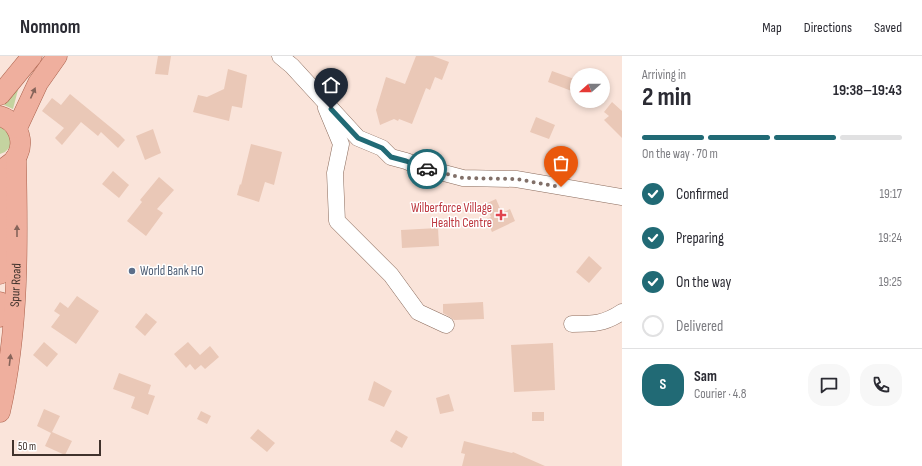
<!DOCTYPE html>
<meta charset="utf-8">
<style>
:root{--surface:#fff;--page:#f7f7f7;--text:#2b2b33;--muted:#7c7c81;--line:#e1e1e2;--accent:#216a75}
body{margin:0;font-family:"Sofia Sans Condensed",sans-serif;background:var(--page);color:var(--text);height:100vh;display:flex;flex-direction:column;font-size:15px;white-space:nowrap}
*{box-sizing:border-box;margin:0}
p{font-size:13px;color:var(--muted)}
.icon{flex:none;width:22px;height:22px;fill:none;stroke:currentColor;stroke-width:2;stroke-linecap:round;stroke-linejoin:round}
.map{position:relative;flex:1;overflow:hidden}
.drawer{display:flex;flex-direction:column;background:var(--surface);width:300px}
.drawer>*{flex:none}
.needle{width:26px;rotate:249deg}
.controls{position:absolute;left:570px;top:12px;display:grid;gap:8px}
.controls a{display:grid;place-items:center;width:40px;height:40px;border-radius:50%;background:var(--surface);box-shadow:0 2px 6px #0003;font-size:20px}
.scale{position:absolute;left:12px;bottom:10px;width:89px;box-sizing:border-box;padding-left:4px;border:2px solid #40322c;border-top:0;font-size:11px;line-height:14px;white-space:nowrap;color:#40322c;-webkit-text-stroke:3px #fff;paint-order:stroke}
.pin{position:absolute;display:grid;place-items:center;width:34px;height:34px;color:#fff;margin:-41px -17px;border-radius:50% 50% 50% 0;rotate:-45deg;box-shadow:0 0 4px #0007}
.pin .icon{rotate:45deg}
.courier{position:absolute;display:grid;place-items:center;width:40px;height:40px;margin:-20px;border:3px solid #216a75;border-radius:50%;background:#fff;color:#222;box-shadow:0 1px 5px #0007}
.headline em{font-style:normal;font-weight:700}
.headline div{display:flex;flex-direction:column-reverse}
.headline{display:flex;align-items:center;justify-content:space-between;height:68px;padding:0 20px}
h1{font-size:26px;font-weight:700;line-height:30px}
.bar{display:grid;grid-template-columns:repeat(4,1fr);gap:6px 4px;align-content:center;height:48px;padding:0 20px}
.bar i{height:5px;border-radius:3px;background:var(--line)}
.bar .current{background:var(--accent)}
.bar p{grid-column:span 4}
.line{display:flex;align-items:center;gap:10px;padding:0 20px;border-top:1px solid var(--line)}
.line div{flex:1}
.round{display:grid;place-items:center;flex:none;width:42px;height:42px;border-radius:16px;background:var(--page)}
ol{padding:0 20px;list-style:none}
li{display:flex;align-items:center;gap:12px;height:44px}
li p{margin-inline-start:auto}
li .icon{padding:4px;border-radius:50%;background:var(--accent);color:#fff;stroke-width:4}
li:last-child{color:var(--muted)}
li i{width:22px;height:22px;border:2px solid var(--line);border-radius:50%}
header{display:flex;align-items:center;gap:24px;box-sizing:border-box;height:56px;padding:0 20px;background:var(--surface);border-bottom:1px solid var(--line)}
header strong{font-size:19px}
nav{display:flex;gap:22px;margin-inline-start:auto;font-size:14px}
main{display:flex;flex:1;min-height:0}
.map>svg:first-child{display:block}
</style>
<header>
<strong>Nomnom</strong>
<nav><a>Map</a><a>Directions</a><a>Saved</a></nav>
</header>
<main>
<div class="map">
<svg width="622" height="410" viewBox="0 0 622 410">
<rect width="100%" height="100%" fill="#fae4da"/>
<g fill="#c4d3a0">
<polygon points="20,26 13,53 4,49"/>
<polygon points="0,69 11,77 11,90 5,96 0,98"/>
</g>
<g fill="#eac8b7">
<polygon points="158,0 171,0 168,19 155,18"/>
<polygon points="416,0 433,0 449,6 442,24 435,21 430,34 426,32 412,68 399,63 398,65 394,63 380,69 376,54 386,21 405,28"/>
<polygon points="228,13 247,19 242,52 232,50 229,65 193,56 198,39 207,41 224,33"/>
<polygon points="552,15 577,24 577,37 548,26"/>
<polygon points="70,38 120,79 125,84 118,92 101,76 98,80 81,66 62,89 55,82 64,72 42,55 52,42 61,49"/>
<polygon points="612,46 622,55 622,82 604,64 609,60 604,56"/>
<polygon points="536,61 555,69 549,83 530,76"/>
<polygon points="153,73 161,97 145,104 136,80"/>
<polygon points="251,88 282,96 274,129 265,126 259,146 237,139 240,128 241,129"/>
<polygon points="113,115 129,129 119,142 102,128"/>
<polygon points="159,121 174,134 157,153 163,157 146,180 127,165 142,146 140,144"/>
<polygon points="496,143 502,157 510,153 515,165 492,176 486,163 491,161 485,148"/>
<polygon points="438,172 439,190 402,192 401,174"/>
<polygon points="589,200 602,212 589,227 576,216"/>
<polygon points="77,240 99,255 76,288 51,271 60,259 54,255 60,246 68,252"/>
<polygon points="483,246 484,263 454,264 450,261 443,257 443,248"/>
<polygon points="146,257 157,266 145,280 135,271"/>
<polygon points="44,286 58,298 47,311 33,299"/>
<polygon points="188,286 200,299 210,290 219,301 205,313 201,309 195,314 190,308 186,312 174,298"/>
<polygon points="553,287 555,334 514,336 511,289"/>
<polygon points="119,317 151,329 148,338 155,340 148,359 131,352 135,341 113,333"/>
<polygon points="374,325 392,335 384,351 368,344"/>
<polygon points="449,338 454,355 440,358 436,342"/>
<polygon points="44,353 60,360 52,376 72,385 65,399 45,390 51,377 37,370"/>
<polygon points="201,355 211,360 207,368 197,363"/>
<rect x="532" y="356" width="12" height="9"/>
<polygon points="258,373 275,387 267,396 250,382"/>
<polygon points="396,374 408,381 402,392 390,385"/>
<polygon points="464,385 512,397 513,396 545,410 462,410 465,398 461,397"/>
</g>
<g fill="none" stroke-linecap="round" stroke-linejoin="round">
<g stroke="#8b6c5d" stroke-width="17">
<g id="minor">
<polyline points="280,0 292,10 358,82 382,92 391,101 406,105 421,111 463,122 516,123 622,141"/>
<polyline points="326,52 341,88 335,117 337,165 391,219 418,256 446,269"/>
<path d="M572,268c21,0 32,0 50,-12"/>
</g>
</g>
<g stroke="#ab614c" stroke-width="21">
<g id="major">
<polyline points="0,39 32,0"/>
<path d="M0,60c23,7 28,37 7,50"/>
<polyline points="17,72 38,27 57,0"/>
<path d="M0,121c4,32 2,64 0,97"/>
<polyline points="0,246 0,261"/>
<path id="s1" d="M0,356c19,-83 18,-170 16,-255"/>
</g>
</g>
<use href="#minor" stroke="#fff" stroke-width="16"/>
<use href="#major" stroke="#efaf9e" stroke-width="20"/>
</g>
<defs><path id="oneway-solid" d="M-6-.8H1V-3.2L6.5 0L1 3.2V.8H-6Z"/></defs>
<g fill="#86645a">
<use href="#oneway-solid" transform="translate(33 37) rotate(-66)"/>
<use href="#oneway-solid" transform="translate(17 175) rotate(-90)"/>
<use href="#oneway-solid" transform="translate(10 304) rotate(-83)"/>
</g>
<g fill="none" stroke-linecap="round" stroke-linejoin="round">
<polyline stroke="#817069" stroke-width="4" stroke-dasharray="0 7.2" points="427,113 463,122 516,123 561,131"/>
<polyline stroke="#216a75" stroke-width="5" points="331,53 358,82 382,92 391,101 406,105 427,113"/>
</g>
<path fill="#e0444e" stroke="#fff" stroke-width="1.5" d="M499 153h4v4h4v4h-4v4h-4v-4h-4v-4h4z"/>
<circle fill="#5c6f8a" stroke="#fff" stroke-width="1.5" cx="132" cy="215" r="4"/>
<g text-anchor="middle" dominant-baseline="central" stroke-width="3" stroke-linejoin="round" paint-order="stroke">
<g font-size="13" fill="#be3a42" stroke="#fff" text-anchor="end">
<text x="492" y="152">Wilberforce Village<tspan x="492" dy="15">Health Centre</tspan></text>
</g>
<g font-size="13" fill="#4e5e75" stroke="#fff" text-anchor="start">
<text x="140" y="215">World Bank HO</text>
</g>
<g font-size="13" fill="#40322c" stroke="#fff">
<text stroke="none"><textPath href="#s1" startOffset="128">Spur Road</textPath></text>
</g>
</g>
</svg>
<div class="controls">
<a><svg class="needle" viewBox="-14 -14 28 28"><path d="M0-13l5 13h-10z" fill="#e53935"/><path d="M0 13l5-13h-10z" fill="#7c7c81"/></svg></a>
</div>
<div class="scale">50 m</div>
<div class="pin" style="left:561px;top:131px;background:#ea580c"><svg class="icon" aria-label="bag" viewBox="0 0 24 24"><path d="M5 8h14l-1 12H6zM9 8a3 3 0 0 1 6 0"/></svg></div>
<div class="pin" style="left:331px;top:53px;background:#1f2937"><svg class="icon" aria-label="home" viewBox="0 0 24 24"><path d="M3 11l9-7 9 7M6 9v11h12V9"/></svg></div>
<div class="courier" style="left:427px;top:113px"><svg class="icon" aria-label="car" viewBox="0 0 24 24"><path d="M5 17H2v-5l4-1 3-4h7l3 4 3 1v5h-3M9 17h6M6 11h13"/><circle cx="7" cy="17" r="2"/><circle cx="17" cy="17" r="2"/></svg></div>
</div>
<section class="drawer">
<div class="headline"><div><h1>2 min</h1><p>Arriving in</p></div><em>19:38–19:43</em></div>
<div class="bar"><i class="current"></i><i class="current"></i><i class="current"></i><i></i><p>On the way · 70 m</p></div>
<ol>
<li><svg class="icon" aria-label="check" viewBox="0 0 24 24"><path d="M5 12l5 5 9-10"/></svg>Confirmed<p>19:17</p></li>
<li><svg class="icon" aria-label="check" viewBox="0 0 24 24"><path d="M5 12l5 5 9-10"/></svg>Preparing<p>19:24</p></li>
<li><svg class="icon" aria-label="check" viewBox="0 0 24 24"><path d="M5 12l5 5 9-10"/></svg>On the way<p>19:25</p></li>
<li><i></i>Delivered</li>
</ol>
<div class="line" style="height:72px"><b class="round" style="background:var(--accent);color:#fff">S</b><div><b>Sam</b><p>Courier · 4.8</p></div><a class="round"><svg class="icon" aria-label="chat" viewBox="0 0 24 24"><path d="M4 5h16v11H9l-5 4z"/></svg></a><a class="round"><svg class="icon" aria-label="phone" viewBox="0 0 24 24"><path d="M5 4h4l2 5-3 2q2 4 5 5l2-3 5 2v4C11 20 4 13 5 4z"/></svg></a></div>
</section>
</main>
